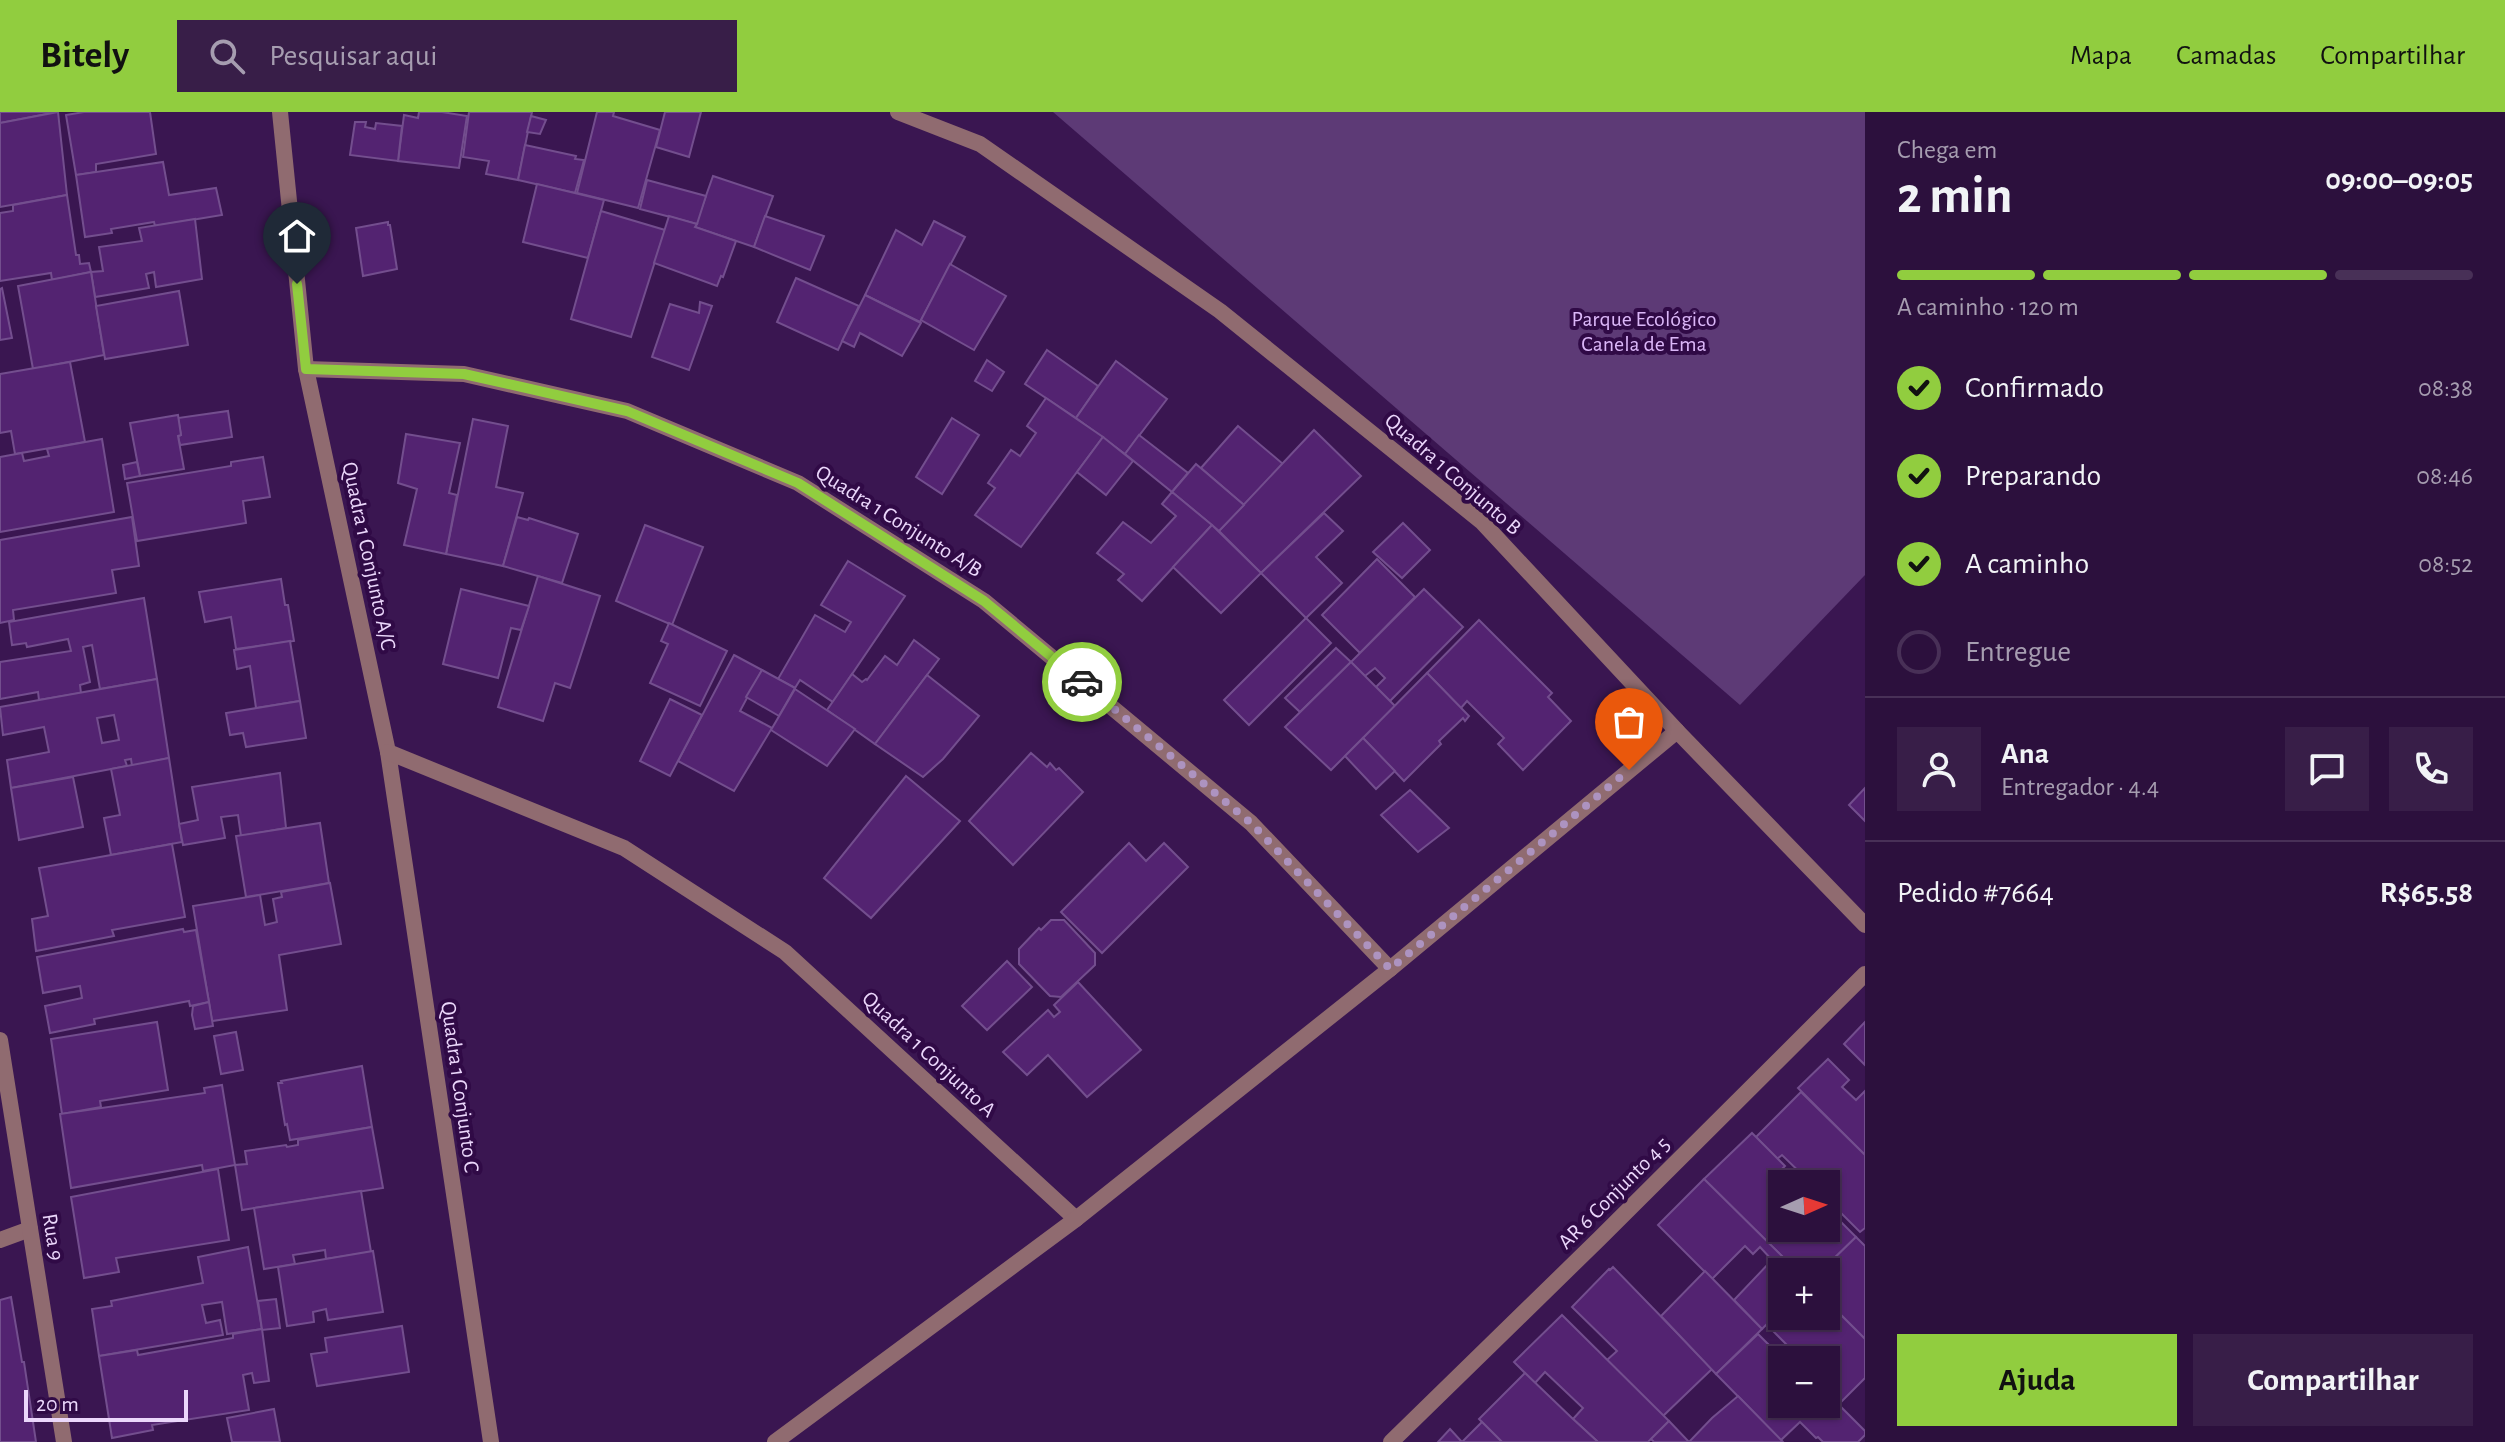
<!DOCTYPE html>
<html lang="pt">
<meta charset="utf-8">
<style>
:root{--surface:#2c103d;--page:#381e48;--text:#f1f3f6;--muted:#a69db0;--line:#483057;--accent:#91cd3f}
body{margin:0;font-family:"Alegreya Sans",sans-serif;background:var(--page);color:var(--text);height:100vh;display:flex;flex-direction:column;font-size:30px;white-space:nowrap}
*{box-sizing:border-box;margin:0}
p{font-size:26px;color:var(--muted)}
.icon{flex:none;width:44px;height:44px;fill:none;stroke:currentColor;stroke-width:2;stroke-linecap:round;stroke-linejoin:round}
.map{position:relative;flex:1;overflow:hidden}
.details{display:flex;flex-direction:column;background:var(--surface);width:640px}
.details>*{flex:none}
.needle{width:52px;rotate:87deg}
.tools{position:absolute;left:1768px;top:1058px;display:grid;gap:16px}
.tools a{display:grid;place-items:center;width:72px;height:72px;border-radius:0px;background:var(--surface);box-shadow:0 2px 6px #0004,0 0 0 2px var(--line);font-size:40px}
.scale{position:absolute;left:24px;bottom:20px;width:164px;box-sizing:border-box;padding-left:8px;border:4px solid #ebd7fb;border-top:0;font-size:22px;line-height:28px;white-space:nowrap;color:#ebd7fb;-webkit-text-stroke:6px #300a46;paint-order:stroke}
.pin{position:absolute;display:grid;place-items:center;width:68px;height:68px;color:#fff;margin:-82px -34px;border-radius:50% 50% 50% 0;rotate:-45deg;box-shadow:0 0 8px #0007}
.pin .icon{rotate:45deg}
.courier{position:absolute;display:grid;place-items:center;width:80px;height:80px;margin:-40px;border:6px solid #91cd3f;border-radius:50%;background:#fff;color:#222;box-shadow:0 2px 10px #0007}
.headline em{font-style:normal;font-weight:700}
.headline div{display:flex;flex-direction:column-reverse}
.headline{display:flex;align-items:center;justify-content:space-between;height:136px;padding:0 32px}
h1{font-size:52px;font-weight:700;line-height:60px}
.bar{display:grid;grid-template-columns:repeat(4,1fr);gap:12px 8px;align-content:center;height:96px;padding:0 32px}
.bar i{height:10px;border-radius:6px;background:var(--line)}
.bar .current{background:var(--accent)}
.bar p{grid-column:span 4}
.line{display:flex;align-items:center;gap:20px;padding:0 32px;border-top:2px solid var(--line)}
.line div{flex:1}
.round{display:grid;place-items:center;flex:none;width:84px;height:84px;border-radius:0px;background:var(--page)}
ol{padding:0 32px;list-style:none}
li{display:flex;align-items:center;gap:24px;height:88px}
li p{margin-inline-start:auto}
li .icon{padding:8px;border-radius:50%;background:var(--accent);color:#111;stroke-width:4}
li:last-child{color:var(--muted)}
li i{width:44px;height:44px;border:4px solid var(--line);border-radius:50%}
.action{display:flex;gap:16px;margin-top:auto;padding:16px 32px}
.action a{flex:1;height:92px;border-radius:0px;background:var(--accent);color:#111;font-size:32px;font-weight:700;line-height:92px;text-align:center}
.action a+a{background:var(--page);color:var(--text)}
header{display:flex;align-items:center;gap:48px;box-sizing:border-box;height:112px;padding:0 40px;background:var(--accent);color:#111}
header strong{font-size:38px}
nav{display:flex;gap:44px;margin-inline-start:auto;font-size:28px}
.search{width:560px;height:72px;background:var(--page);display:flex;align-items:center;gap:20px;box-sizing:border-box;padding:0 28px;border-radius:0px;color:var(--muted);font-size:30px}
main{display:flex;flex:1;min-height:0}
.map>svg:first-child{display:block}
</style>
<header>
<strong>Bitely</strong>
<div class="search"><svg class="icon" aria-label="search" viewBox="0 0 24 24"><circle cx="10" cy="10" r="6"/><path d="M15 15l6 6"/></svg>Pesquisar aqui</div>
<nav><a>Mapa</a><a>Camadas</a><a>Compartilhar</a></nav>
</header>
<main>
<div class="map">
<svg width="1865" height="1330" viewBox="0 0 1865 1330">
<rect width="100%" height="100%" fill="#3a1651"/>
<polygon fill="#5d3a76" points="1053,0 1865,0 1865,463 1740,593"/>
<g fill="#532371" stroke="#734e8e" stroke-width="2" fill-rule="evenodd">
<polygon points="0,0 57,0 0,11"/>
<polygon points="58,0 67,83 0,95 0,11"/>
<polygon points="84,0 150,0 156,42 96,52 96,60 76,63 66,3"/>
<polygon points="419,0 442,0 467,4 459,56 398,49 404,3 418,6"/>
<polygon points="469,0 532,0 518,68 486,62 489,49 463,45"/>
<polygon points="597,0 614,0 613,4 660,18 638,96 577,81"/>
<polygon points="665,0 701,0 689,45 656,35"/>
<polygon points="531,4 546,8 540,22 527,20"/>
<polygon points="355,10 366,10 365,15 375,17 376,11 402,14 398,49 350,43"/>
<polygon points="525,33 576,44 575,47 584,48 575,81 518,68"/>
<polygon points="163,50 169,83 216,76 222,103 155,114 154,110 111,117 112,121 85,125 76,63"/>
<polygon points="713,64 773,84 754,135 695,115"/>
<polygon points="647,68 706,84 697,112 640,97"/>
<polygon points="537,72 604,88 588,146 523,130"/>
<polygon points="67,83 76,143 79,143 80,152 89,151 91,160 52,168 51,161 0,169 0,101 13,99 13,93"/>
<polygon points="601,99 665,118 631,225 571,207"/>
<polygon points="669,104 697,112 695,115 736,129 723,165 721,164 717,174 654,151"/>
<polygon points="765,104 824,124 810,158 754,135"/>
<polygon points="195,107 202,167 156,175 154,160 146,162 149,176 95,185 91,160 103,159 99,135 142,129 139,116"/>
<polygon points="934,109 965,125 920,210 865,183 896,118 922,133"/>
<polygon points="388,110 388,113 390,113 397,157 363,164 356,116"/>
<polygon points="950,152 1006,184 974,238 921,208"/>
<polygon points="91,160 104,243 33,257 18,174"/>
<polygon points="796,166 859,194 838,238 777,210"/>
<polygon points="2,176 12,226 0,228 0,177"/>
<polygon points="179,179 188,233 105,247 96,194"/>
<polygon points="865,183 921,211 902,244 860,221 854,235 842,229"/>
<polygon points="700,190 712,194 689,258 652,245 670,192 699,201"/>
<polygon points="1047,238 1098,274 1076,306 1025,272"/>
<polygon points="987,248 1004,260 992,279 975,269"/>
<polygon points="1116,249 1167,287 1125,342 1076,306"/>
<polygon points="70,250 85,330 15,342 11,319 0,321 0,262"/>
<polygon points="1046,286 1103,325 1021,435 975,403 995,376 988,371 1011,338 1020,344 1036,321 1027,314"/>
<polygon points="228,299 232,325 180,333 178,324 181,323 178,306"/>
<polygon points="178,303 181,323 178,324 184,357 140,364 130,311"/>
<polygon points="952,306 979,323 942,382 916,365"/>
<polygon points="473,307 508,314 496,375 523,381 503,454 446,442"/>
<polygon points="1238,314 1283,352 1244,393 1201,356"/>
<polygon points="1314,318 1361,364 1261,461 1219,419"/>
<polygon points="406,322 460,331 449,381 457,383 446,442 404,433 417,377 398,371"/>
<polygon points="1139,323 1188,361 1172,380 1125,342"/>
<polygon points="1103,325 1133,349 1106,383 1077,360"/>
<polygon points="102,327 114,400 0,420 0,345 22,341 24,349 49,344 47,337"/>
<polygon points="263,345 270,385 243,389 246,411 137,429 127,371 231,354 231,350"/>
<polygon points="137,350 140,364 125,367 123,353"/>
<polygon points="1196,352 1244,393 1219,419 1172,380"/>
<polygon points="1172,380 1212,413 1142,489 1118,468 1124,462 1097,441 1123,410 1151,431 1176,404 1162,392"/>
<polygon points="1324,401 1343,419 1316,445 1342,471 1306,506 1261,461"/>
<polygon points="132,405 139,454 112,458 116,481 13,498 14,508 0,511 0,428"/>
<polygon points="517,405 528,408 529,406 578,422 562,471 503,454"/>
<polygon points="1403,411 1430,438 1402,466 1373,440"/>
<polygon points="645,413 703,435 672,513 616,489"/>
<polygon points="1212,413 1261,461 1221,501 1173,455"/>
<polygon points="1377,447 1415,485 1360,541 1322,503"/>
<polygon points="848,449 905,484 833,590 800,568 795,576 778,567 815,503 845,520 851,510 821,493"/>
<polygon points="538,464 600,484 570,576 555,571 543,609 498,595"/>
<polygon points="281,467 285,493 288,493 294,529 236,537 231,505 205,510 199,480"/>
<polygon points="461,477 529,494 521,518 511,516 498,566 443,552"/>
<polygon points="1424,477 1463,515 1390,589 1376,575 1385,566 1375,556 1365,564 1351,550"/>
<polygon points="144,486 157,567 100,577 92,533 83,535 90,570 80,573 81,581 39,588 38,580 0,587 0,550 71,539 68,527 27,535 26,531 12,533 9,510"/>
<polygon points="1306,506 1331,531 1249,613 1224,588"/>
<polygon points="1479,508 1552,581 1548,585 1571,609 1523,658 1498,632 1504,626 1467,589 1461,596 1427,561"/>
<polygon points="669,511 727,539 700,594 650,571 668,532 661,529"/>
<polygon points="914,528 939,547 875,632 827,598 852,562 862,570 866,567 867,568 885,544 897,553"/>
<polygon points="290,529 300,589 256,596 250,554 237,557 234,538"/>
<polygon points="1336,536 1351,550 1300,600 1285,586"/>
<polygon points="734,543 762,558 740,599 772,616 734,679 678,649"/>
<polygon points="1351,550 1395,594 1331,658 1285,615"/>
<polygon points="762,558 795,576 779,604 746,585"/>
<polygon points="1427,561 1469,604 1465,609 1463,606 1439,629 1441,632 1404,669 1363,626"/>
<polygon points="927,563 979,604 943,647 923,665 875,632"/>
<path d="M157,567l12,79 -37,8 -1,-7 -6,1 2,6 -116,22 -4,-28 42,-8 -5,-25 -41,8 -3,-28zM114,603l5,25 -17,3 -5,-25z"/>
<polygon points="795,577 855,617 827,654 771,618"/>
<polygon points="670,587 702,603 670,664 640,649"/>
<polygon points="300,589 306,626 246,635 243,621 230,623 226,601"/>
<polygon points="1363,626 1395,659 1376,677 1345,644"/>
<polygon points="1031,641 1047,655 1050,651 1056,658 1059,656 1083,680 1013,753 969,709"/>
<polygon points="169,646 182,730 111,743 104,706 120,703 111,657"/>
<polygon points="280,661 286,716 241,724 238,703 221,705 225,726 183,733 179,712 198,708 192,675"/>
<polygon points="906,664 960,709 871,806 824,766"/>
<polygon points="73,665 83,715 19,728 11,676"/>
<polygon points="1865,676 1865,709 1849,693"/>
<polygon points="1410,678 1449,716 1418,740 1381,703"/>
<polygon points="320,711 329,771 246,785 236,724"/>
<polygon points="1129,731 1146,749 1164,731 1188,755 1102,841 1061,800"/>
<polygon points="172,732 185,805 112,818 114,824 36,839 32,807 48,804 39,756"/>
<polygon points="330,771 341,832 279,843 287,898 212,909 193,794 260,783 265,813 277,810 273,787 282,785 281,780"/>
<polygon points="1051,808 1064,808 1095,841 1095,853 1061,885 1050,884 1019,852 1019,837 1039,816 1041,818"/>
<polygon points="183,817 184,820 196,818 209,890 190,894 189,889 94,907 95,912 50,921 45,894 82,886 80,874 43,881 37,845"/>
<polygon points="1007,849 1032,875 987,918 962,894"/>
<polygon points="1078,870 1141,938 1087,985 1048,943 1027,963 1003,940 1048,898 1054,905 1060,900 1054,893"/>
<polygon points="209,890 213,914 195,917 192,903 193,894"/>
<polygon points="157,910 168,978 100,989 101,995 62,1002 51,927"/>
<polygon points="1865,910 1865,953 1844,932"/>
<polygon points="236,920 243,958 221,962 214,924"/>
<polygon points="1828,947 1849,968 1842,975 1856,988 1865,979 1865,1043 1798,976"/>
<polygon points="362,954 372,1015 290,1028 287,1012 285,1013 278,971 282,971 281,969"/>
<polygon points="222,973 235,1053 203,1059 202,1053 71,1076 60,1002 205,981 204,976"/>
<polygon points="1801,980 1865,1043 1865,1116 1860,1120 1826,1086 1826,1072 1812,1072 1782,1043 1777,1047 1756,1025"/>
<polygon points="372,1015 383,1076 242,1098 235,1053 247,1052 245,1039 286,1033 287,1035 298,1033 298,1028"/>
<polygon points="1752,1021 1785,1054 1772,1067 1782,1077 1782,1116 1826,1116 1826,1095 1856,1125 1820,1160 1798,1160 1704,1067"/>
<polygon points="218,1057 229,1128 116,1146 119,1160 84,1166 71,1085"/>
<polygon points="1704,1067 1798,1160 1782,1160 1782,1197 1762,1217 1734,1188 1772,1148 1760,1135 1753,1142 1745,1134 1712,1167 1658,1113"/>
<polygon points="361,1079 371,1140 326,1147 325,1138 293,1143 295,1152 264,1157 254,1096"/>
<polygon points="1856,1125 1865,1134 1865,1227 1826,1188 1826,1160 1820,1160"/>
<polygon points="248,1135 262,1217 227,1222 222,1190 202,1193 206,1211 220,1208 223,1223 99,1244 92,1197 112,1194 111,1189 203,1171 198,1145"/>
<polygon points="373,1139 383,1200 328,1208 326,1197 313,1200 314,1210 287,1214 278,1155"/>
<polygon points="1613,1155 1712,1257 1663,1304 1607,1248 1617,1239 1572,1195 1609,1157 1610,1158"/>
<polygon points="1705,1159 1762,1217 1716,1262 1661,1204"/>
<polygon points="11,1185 22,1250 24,1250 36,1330 0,1330 0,1188"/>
<polygon points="276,1187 280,1216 262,1218 258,1189"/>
<polygon points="1826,1188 1865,1227 1865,1266 1838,1293 1826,1280 1826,1248 1793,1248 1791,1246 1795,1241 1767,1213 1782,1197 1782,1204 1826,1204"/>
<polygon points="1562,1203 1669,1309 1648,1330 1598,1330 1573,1307 1583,1296 1545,1260 1535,1271 1514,1250"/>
<polygon points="402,1214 409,1260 317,1274 311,1242 327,1240 325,1226"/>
<polygon points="262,1217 269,1269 254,1271 252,1261 243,1263 249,1298 152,1313 153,1318 112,1326 99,1244 137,1238 138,1243 233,1226 233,1222"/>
<polygon points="1758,1222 1784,1248 1782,1248 1782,1292 1826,1292 1826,1280 1865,1319 1865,1323 1858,1330 1823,1330 1818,1325 1816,1326 1800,1310 1781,1328 1716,1262"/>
<polygon points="1525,1261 1573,1307 1598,1330 1502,1330 1479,1307"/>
<polygon points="1738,1284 1783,1330 1689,1330 1712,1306"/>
<polygon points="274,1297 280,1330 232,1330 227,1306"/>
<polygon points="1669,1309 1689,1330 1654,1330 1651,1327"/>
<polygon points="1482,1310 1502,1330 1462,1330"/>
<polygon points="1450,1317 1462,1330 1438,1330"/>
</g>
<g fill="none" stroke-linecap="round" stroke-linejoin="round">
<g stroke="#906b70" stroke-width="16">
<polyline points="280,0 306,257 388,640 491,1330"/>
<polyline points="898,0 980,32 1220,199 1482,410 1677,619"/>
<polyline points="306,257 464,262 627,299 798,371 984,489 1251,711 1390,857"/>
<polyline points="388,640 624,736 785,840 1076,1107"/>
<polyline points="0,1128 30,1117"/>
<polyline points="1391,1330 1599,1127 1865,862"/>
</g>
<g stroke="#906b70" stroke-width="16">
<polyline points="0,928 64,1330"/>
<polyline points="775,1330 1076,1107 1390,857 1677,619 1865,813"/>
</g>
</g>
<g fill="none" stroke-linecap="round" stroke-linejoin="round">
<polyline stroke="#ad93c0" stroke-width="8" stroke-dasharray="0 14.4" points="1082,570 1251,711 1390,857 1629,658"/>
<polyline stroke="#91cd3f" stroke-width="10" points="297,172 306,257 464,262 627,299 798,371 984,489 1082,570"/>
</g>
<g text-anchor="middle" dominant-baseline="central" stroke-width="8" stroke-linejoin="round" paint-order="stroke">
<g font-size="22" fill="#dbb7f8" stroke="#300a46">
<text x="1644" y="207">Parque Ecológico<tspan x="1644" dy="25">Canela de Ema</tspan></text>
</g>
<g font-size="22" fill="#ebd7fb" stroke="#300a46">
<text transform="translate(1453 362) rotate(41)">Quadra 1 Conjunto B</text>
<text transform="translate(899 409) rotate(32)">Quadra 1 Conjunto A/B</text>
<text transform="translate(369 444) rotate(78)">Quadra 1 Conjunto A/C</text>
<text transform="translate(929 942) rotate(43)">Quadra 1 Conjunto A</text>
<text transform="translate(460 975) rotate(82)">Quadra 1 Conjunto C</text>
<text transform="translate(1614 1081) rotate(-45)">AR 6 Conjunto 4 5</text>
<text transform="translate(53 1125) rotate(81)">Rua 9</text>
</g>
</g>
</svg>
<div class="tools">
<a><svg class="needle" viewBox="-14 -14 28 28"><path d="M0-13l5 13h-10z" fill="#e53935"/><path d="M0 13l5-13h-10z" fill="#a69db0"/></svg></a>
<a>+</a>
<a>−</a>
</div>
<div class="scale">20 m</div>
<div class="pin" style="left:1629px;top:658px;background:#ea580c"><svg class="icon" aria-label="bag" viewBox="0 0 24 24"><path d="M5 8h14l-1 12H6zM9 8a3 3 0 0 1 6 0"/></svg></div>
<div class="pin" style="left:297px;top:172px;background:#1f2937"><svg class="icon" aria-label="home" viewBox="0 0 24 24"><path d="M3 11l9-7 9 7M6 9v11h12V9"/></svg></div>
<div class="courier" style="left:1082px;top:570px"><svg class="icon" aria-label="car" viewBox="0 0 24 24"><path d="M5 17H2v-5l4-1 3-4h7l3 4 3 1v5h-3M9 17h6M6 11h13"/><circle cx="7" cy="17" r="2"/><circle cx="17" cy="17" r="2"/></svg></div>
</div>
<section class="details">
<div class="headline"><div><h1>2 min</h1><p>Chega em</p></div><em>09:00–09:05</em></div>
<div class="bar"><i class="current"></i><i class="current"></i><i class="current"></i><i></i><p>A caminho · 120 m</p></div>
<ol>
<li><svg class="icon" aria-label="check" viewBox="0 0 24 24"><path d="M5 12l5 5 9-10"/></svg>Confirmado<p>08:38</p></li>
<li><svg class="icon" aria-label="check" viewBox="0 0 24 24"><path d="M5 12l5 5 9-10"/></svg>Preparando<p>08:46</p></li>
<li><svg class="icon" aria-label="check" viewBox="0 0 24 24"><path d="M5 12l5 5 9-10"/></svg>A caminho<p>08:52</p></li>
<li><i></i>Entregue</li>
</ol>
<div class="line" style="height:144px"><a class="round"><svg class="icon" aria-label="person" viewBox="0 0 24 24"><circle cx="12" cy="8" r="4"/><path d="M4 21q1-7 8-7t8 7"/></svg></a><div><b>Ana</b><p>Entregador · 4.4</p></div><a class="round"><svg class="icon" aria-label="chat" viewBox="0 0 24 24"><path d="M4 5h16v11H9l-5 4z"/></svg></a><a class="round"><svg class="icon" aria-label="phone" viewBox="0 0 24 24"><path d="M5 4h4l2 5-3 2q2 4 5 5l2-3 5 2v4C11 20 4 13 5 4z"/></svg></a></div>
<div class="line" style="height:104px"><div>Pedido #7664</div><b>R$65.58</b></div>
<div class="action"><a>Ajuda</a><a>Compartilhar</a></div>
</section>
</main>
